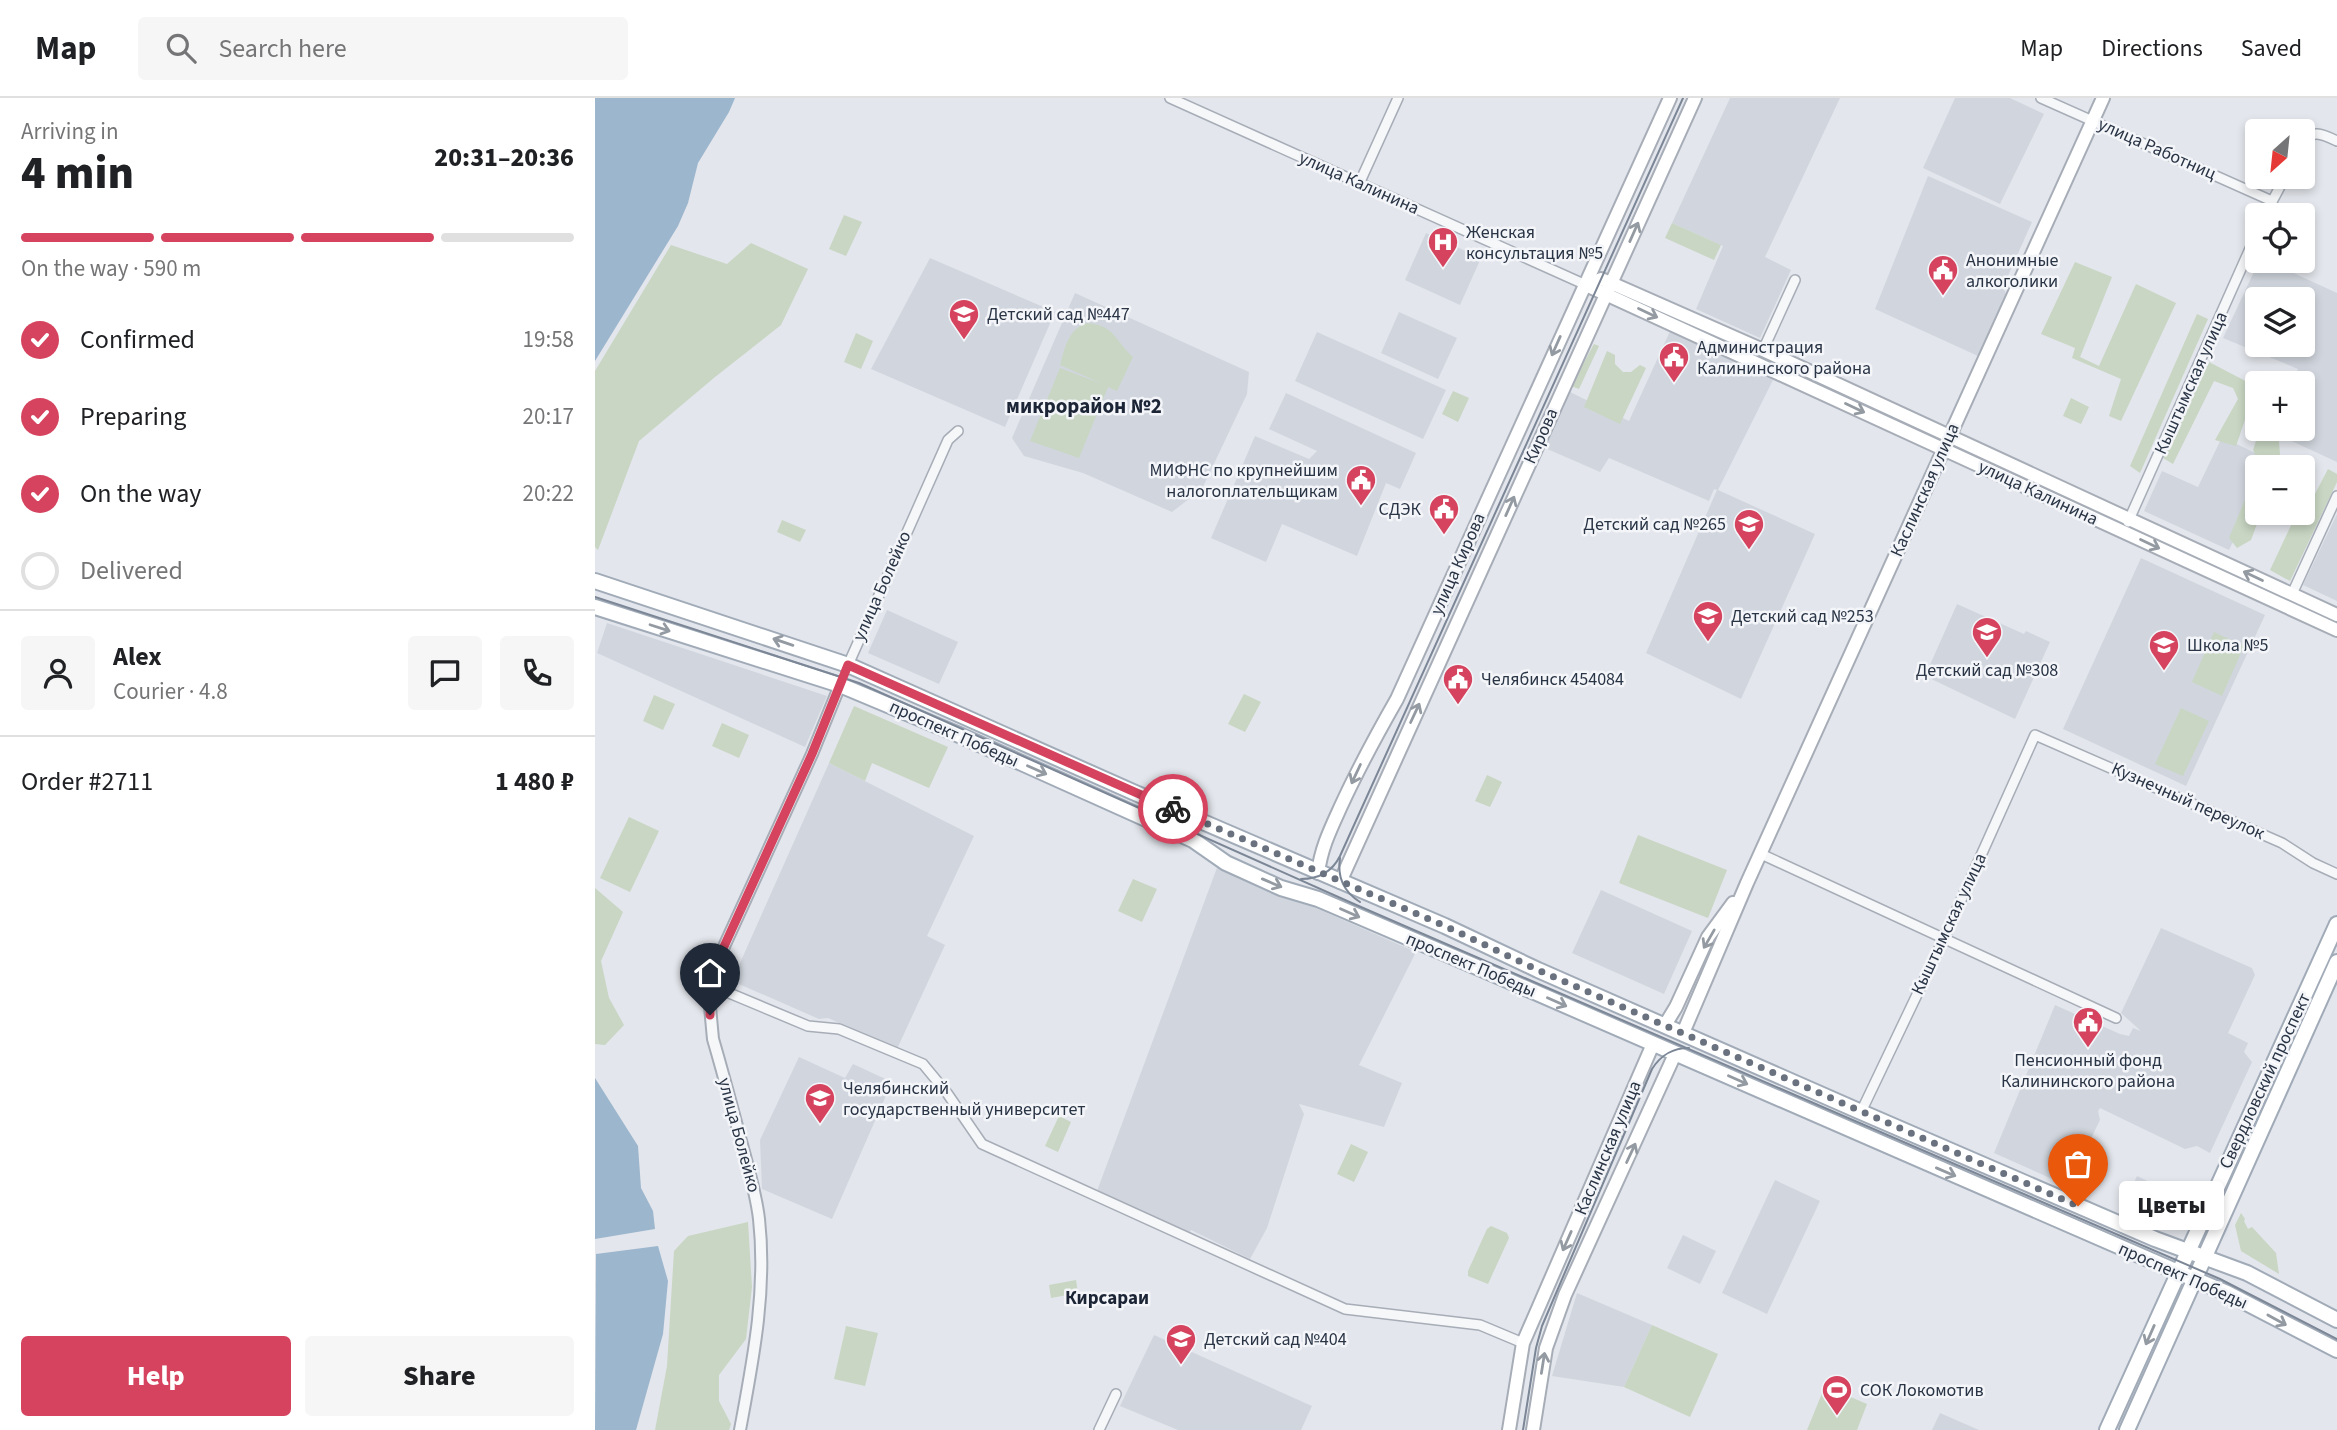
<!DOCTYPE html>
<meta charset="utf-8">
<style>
:root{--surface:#fff;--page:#f6f6f6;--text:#202124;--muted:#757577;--line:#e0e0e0;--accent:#d5435e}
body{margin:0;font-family:"Source Sans 3",sans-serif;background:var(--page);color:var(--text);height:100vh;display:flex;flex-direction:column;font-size:26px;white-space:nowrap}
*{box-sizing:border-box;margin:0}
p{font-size:23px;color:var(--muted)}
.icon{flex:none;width:38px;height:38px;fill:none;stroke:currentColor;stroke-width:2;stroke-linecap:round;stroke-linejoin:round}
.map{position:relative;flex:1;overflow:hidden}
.sheet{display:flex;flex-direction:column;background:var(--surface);width:595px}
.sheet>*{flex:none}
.needle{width:46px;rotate:207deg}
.controls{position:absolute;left:1650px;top:21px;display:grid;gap:14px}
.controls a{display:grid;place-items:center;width:70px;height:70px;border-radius:7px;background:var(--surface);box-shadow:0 4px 10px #0003;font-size:35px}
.pin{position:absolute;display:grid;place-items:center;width:60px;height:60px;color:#fff;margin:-72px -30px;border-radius:50% 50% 50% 0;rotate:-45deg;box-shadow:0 0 7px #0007}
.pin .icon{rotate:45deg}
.courier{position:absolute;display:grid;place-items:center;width:70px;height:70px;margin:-35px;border:5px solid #d5435e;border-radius:50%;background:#fff;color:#222;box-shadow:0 2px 9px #0007}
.bubble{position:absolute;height:49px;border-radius:7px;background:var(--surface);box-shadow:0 4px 10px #0003;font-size:23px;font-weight:800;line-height:49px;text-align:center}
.headline em{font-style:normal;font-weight:800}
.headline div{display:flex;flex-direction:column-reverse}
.headline{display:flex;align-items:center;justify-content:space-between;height:119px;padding:0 21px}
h1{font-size:46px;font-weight:800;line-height:52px}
.bar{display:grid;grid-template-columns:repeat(4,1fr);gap:10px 7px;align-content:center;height:84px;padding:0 21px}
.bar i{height:9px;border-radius:5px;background:var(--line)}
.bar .on{background:var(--accent)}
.bar p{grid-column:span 4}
.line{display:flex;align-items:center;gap:18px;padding:0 21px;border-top:2px solid var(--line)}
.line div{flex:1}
.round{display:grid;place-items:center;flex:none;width:74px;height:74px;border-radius:7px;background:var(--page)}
ol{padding:0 21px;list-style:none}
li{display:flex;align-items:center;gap:21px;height:77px}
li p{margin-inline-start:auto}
li .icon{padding:7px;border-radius:50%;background:var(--accent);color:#fff;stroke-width:4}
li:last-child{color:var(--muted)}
li i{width:38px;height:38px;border:4px solid var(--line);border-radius:50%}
.action{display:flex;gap:14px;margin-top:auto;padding:14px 21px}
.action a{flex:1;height:80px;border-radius:7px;background:var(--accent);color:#fff;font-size:28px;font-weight:800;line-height:80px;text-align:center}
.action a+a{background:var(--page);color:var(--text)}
header{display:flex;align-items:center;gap:42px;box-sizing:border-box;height:98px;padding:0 35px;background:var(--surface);border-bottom:2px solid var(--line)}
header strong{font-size:33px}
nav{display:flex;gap:38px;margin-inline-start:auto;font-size:24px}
.search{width:490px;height:63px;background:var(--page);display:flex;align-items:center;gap:18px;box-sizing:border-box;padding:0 24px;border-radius:7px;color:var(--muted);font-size:26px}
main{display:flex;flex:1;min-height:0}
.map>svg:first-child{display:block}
</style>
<header>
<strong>Map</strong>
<div class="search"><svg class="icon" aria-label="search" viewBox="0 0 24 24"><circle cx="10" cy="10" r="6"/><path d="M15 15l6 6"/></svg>Search here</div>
<nav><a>Map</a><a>Directions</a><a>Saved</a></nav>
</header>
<main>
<section class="sheet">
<div class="headline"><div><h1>4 min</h1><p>Arriving in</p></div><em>20:31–20:36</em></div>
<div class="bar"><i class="on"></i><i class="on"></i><i class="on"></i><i></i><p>On the way · 590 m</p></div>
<ol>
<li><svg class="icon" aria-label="check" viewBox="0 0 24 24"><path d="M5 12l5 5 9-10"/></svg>Confirmed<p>19:58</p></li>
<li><svg class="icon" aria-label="check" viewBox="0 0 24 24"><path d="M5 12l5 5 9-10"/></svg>Preparing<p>20:17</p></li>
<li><svg class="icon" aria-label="check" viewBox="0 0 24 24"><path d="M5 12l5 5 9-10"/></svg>On the way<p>20:22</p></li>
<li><i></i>Delivered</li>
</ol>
<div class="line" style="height:126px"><a class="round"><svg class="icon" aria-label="person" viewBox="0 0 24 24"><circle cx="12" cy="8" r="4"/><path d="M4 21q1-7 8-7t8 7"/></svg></a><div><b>Alex</b><p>Courier · 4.8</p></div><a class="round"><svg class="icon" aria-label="chat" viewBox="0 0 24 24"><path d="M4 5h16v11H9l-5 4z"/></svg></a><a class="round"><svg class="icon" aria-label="phone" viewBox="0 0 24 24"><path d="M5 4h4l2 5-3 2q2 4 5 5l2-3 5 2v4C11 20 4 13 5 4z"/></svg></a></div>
<div class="line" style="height:91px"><div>Order #2711</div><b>1 480 ₽</b></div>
<div class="action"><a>Help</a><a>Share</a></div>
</section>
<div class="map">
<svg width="1742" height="1332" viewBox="0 0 1742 1332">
<rect width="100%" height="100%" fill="#e3e6ec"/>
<g fill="#d1d6de" fill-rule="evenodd">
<polygon points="1135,0 1245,0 1170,159 1196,172 1165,240 1101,211 1128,148 1077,125"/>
<polygon points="1360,0 1415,0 1449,16 1405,106 1328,70"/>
<polygon points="1333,78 1437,124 1408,189 1411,196 1383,258 1280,211"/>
<polygon points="831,135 886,160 865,207 810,182"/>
<polygon points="335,160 460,214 410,329 276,271"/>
<path d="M1664,163h12l14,8 52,24v169l-65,-30 1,-3h30v-46h-11l6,-14 -75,-31zM1662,201h46v46h-46z"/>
<polygon points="480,195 654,274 652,296 607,391 577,414 488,375 429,358 417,340"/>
<polygon points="804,214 862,240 843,281 786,255"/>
<polygon points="1076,231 1180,278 1123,392 1220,436 1146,601 1051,555 1122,392 1119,391 1114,403 1014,360 1005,374 950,350 975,294 1034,323"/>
<polygon points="722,234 851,292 828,341 700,283"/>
<polygon points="691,295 821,355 805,391 791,385 762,458 687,426 671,464 616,440 660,338 714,361 722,353 674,331"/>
<polygon points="1627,339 1677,363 1674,369 1662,369 1662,393 1634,452 1549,413 1567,373 1603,389"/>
<polygon points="1742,416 1742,503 1708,487"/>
<polygon points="1546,460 1670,517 1591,688 1468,631"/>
<polygon points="1362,506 1429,536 1431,533 1455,544 1420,621 1330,578"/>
<polygon points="292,512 363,544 344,586 273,555"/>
<polygon points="12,525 232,598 210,649 2,555"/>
<polygon points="234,665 379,738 332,838 350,847 302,951 233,920 224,921 137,883"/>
<polygon points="623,767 821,854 764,967 807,985 789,1029 704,1006 709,1016 672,1130 655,1161 596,1132 593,1138 502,1093"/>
<polygon points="1006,792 1097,833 1069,896 977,855"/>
<polygon points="1566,830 1657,870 1660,877 1633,935 1653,945 1649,954 1657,964 1615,1055 1602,1048 1590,1051 1505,1010 1503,1013 1505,1022 1473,1088 1399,1055 1460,907 1525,936 1534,938 1538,930 1546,933 1526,915"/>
<polygon points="204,959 250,980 258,966 297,984 237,1121 167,1091 165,1042"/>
<polygon points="1542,1078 1559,1086 1554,1097 1567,1104 1556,1124 1526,1111"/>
<polygon points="1180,1082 1225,1103 1172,1216 1127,1195"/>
<polygon points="1088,1137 1121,1153 1105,1186 1072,1170"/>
<polygon points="982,1195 1057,1227 1029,1289 957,1278"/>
<polygon points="559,1237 717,1308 706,1332 583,1332 525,1308"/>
<polygon points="1345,1315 1384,1332 1337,1332"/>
</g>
<g fill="#c9d6c3">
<polygon points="249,117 267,124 251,158 234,151"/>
<polygon points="1077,125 1126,147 1119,162 1070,140"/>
<polygon points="156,145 213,171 186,227 120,279 44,343 3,452 0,449 0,273 76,147 132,166"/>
<polygon points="1480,164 1517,179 1485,259 1504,268 1541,186 1581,205 1526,323 1514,318 1526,281 1477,260 1480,250 1446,236"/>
<polygon points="1602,216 1613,221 1545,375 1535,368"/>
<path d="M492,225c28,2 28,18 46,34l-16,34 -9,-4 -29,71 -49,-17 30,-73 45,17 -45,-20c5,-17 8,-36 27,-42z"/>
<polygon points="261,235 278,243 266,271 249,264"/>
<polygon points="999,246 1004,248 984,291 976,288"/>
<polygon points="1012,253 1020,257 1020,266 1028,274 1036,274 1045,267 1051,270 1025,326 989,309"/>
<polygon points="1614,264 1662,289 1662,315 1653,313 1641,348 1620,342 1643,301 1638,290 1619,283 1578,366 1568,360"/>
<polygon points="858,293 874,300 863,324 847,316"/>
<polygon points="1476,300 1494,309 1486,326 1468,318"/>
<polygon points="1665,331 1683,331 1686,369 1664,369 1665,366 1658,352"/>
<polygon points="1733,371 1742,376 1742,384 1695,483 1675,472 1698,423 1710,415"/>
<polygon points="1662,373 1662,415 1666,415 1656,442 1642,450 1634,440"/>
<polygon points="187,422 211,432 205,444 182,434"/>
<polygon points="1619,534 1649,548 1627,598 1597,584"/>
<polygon points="649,596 666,604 650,634 633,626"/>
<polygon points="59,597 80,606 68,632 48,623"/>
<polygon points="259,608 353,649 334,690 277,665 270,683 234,665"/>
<polygon points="1586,610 1614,623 1588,678 1560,666"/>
<polygon points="127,625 154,637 144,660 117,648"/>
<polygon points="892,677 907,684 895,709 880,703"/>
<polygon points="34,719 64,733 35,794 5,780"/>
<polygon points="1043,737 1132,772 1113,820 1024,785"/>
<polygon points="538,781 562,791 547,824 523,813"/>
<polygon points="0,790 28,814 6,863 14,900 29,927 10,947 0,946"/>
<polygon points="464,1018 476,1024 463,1054 450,1048"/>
<polygon points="756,1046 773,1054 759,1084 742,1076"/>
<polygon points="1646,1115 1650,1121 1649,1123 1653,1131 1657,1129 1681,1155 1684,1176 1646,1153 1640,1127"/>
<polygon points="153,1124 157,1189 151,1241 124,1277 124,1303 136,1326 134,1332 60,1332 72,1268 79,1153 93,1138"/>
<polygon points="896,1128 912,1135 914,1140 893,1186 873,1178 873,1173 892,1131"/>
<polygon points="481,1182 483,1195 456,1200 454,1187"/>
<polygon points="1057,1227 1123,1256 1095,1319 1029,1289"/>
<polygon points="251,1228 283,1235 270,1288 239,1281"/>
<polygon points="1230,1288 1272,1306 1262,1332 1212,1332"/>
</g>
<g fill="#9cb6cd">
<polygon points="0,0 140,0 134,14 103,65 93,105 83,128 0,263"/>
<polygon points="0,980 43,1048 46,1090 58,1113 60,1131 0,1141"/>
<polygon points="63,1148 73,1183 68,1236 41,1332 0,1332 1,1156"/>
</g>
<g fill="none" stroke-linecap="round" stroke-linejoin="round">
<g stroke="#a7adb7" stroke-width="12">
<g id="minor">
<polyline points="575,0 991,187"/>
<polyline points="1446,0 1677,103"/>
<path d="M1708,45c8,-15 21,-8 34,-2"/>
<polyline points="764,86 803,0"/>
<polyline points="1670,117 1690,79"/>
<polyline points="1168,252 1200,182"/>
<polyline points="1533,424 1662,135"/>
<polyline points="1697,496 1742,398"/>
<polyline points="253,567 353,342 363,333"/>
<polyline points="1166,756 1521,920"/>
<polyline points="115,887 213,928 244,931 328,966 352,995 387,1046 750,1211 885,1227 928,1245"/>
<polyline points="1266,1014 1349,840 1440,637 1687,745 1718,765 1742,776"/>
<polyline points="504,1332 521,1296"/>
</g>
</g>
<g stroke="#a7adb7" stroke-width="14">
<path id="tertiary" d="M145,1332c13,-70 27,-139 19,-211 -3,-26 -11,-52 -18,-78 -9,-34 -18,-68 -28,-102l-4,-43 7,-32 96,-210 28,-69"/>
</g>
<g stroke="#a7adb7" stroke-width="16">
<g id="secondary">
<polyline points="991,187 1742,532"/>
<polyline points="991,187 1006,181 1016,185 1168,252 1742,517"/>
<path d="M723,775c3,-25 13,-45 23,-67 17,-37 36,-72 56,-107l273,-601"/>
<polyline points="745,784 1100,0"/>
<polyline points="1070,927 1081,909 1113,839 1138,805"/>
<polyline points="1088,935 1152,785 1508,0"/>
<polyline points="914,1332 928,1245 1058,946"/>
<polyline points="938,1332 951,1250 970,1197 1080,956"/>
</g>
</g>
<g stroke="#a1abb8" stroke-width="18">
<g id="primary">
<polyline points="0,483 253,567 538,694 850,828 943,872 1266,1014 1560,1141 1652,1175 1742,1222"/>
<polyline points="0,509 245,587 362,636 598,742 631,765 686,790 723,801 905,879 1599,1181 1632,1195 1742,1252"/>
<polyline points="1512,1332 1742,826"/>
<polyline points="1532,1332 1742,864"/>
</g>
</g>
<use href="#minor" stroke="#f6f7f9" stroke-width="9"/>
<use href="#tertiary" stroke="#f6f7f9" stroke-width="10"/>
<use href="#secondary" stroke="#fff" stroke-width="12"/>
<use href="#primary" stroke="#fff" stroke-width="14"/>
<g stroke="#7b8696" stroke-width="2">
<polyline points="0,499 264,585 759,806 1625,1181 1742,1241"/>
<path d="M745,760c-3,19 4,34 20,44"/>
<path d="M706,781c18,0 31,-7 39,-23l343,-758"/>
<path d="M928,1332l13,-82 6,-22 110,-257c9,-14 20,-21 37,-21"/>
</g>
</g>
<defs><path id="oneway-shaft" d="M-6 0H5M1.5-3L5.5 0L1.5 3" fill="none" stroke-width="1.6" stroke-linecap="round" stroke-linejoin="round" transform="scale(1.75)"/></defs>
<g stroke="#949aa2">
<use href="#oneway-shaft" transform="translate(1039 134) rotate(-66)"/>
<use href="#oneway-shaft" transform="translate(1053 215) rotate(25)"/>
<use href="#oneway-shaft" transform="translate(961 248) rotate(114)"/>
<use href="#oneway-shaft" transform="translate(1260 310) rotate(25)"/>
<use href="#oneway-shaft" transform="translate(915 408) rotate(-66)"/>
<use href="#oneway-shaft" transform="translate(1555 446) rotate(25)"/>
<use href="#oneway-shaft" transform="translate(1658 478) rotate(-155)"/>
<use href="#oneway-shaft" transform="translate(65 530) rotate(18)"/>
<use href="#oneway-shaft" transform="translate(188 544) rotate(-161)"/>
<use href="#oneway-shaft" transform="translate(820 615) rotate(-65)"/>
<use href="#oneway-shaft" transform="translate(442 672) rotate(24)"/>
<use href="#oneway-shaft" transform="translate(761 676) rotate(115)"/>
<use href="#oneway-shaft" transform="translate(677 785) rotate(23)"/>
<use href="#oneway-shaft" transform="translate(755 815) rotate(24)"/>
<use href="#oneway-shaft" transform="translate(1114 841) rotate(120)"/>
<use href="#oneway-shaft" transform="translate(962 904) rotate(24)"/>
<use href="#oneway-shaft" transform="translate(1143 982) rotate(24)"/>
<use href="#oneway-shaft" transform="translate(1036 1055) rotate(-65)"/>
<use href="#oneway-shaft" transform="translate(1351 1074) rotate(23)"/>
<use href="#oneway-shaft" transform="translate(972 1143) rotate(114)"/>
<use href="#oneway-shaft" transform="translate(1682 1222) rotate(29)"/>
<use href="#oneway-shaft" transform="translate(1555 1237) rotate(114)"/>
<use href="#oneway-shaft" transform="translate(948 1265) rotate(-81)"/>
</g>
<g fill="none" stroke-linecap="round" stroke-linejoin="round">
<polyline stroke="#6a727f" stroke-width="7" stroke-dasharray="0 12.6" points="578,711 850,828 943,872 1483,1108"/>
<polyline stroke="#d5435e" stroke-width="9" points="115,917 115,887 121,866 217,656 253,567 578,711"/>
</g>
<defs>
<g id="hospital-pin" transform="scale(1.575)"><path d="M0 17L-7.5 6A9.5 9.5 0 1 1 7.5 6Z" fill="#d5435e" stroke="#f3f5f9"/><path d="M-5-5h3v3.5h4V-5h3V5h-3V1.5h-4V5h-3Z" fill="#fff"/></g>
<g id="civic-pin" transform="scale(1.575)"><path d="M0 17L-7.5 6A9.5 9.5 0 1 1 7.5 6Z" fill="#d5435e" stroke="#f3f5f9"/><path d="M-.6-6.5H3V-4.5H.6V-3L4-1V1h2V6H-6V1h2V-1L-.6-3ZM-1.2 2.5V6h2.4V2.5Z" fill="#fff"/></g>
<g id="school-pin" transform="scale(1.575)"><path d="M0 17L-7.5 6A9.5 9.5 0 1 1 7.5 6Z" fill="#d5435e" stroke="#f3f5f9"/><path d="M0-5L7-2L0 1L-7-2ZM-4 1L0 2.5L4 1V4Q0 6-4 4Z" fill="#fff"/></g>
<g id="university-pin" transform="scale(1.575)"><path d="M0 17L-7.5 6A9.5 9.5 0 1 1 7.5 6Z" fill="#d5435e" stroke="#f3f5f9"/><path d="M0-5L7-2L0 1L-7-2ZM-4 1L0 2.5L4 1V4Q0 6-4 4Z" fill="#fff"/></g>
<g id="stadium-pin" transform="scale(1.575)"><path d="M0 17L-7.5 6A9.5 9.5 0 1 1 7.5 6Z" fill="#d5435e" stroke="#f3f5f9"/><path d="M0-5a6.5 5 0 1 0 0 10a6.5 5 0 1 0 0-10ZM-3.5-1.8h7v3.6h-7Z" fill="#fff"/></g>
</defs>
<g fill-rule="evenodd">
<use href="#hospital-pin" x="848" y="144"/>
<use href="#civic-pin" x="1348" y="172"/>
<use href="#school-pin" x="369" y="216"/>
<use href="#civic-pin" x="1079" y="259"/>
<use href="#civic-pin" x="766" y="382"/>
<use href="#civic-pin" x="849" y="411"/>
<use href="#school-pin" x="1154" y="426"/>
<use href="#school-pin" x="1113" y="518"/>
<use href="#school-pin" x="1392" y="534"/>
<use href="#school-pin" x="1569" y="547"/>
<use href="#civic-pin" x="863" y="581"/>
<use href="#civic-pin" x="1493" y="924"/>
<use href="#university-pin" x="225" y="1000"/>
<use href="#school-pin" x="586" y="1241"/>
<use href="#stadium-pin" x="1242" y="1292"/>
</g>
<g text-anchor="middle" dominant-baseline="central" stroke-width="5" stroke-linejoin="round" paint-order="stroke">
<g font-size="18" fill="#293445" stroke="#f3f5f9">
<text transform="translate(1562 51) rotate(24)">улица Работниц</text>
<text transform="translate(764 85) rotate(24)">улица Калинина</text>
<text transform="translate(1596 285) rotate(-66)">Кыштымская улица</text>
<text transform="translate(946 338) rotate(-66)">Кирова</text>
<text transform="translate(1330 392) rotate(-66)">Каслинская улица</text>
<text transform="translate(1443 395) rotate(25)">улица Калинина</text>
<text transform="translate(863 466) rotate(-66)">улица Кирова</text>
<text transform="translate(287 488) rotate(-66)">улица Болейко</text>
<text transform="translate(359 636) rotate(24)">проспект Победы</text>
<text transform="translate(1593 703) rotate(24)">Кузнечный переулок</text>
<text transform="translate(1354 826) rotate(-65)">Кыштымская улица</text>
<text transform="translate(876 867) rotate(23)">проспект Победы</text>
<text transform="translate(1670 983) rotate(-65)">Свердловский проспект</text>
<text transform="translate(144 1037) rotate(75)">улица Болейко</text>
<text transform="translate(1013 1050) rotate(-67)">Каслинская улица</text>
<text transform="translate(1588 1178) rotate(24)">проспект Победы</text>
</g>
<g font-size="18" fill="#293445" stroke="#f3f5f9" text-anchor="start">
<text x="871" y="134">Женская<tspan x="871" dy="21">консультация №5</tspan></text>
<text x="1371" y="162">Анонимные<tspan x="1371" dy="21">алкоголики</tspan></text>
<text x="392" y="216">Детский сад №447</text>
<text x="1102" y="249">Администрация<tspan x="1102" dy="21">Калининского района</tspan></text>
<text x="743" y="372" text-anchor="end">МИФНС по крупнейшим<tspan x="743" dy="21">налогоплательщикам</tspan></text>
<text x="826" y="411" text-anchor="end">СДЭК</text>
<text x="1131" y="426" text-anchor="end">Детский сад №265</text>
<text x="1136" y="518">Детский сад №253</text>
<text x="1592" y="547">Школа №5</text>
<text x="1392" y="572" text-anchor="middle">Детский сад №308</text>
<text x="886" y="581">Челябинск 454084</text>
<text x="1493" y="962" text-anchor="middle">Пенсионный фонд<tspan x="1493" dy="21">Калининского района</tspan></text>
<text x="248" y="990">Челябинский<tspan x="248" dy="21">государственный университет</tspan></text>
<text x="609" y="1241">Детский сад №404</text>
<text x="1265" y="1292">СОК Локомотив</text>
</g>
<g font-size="19" font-weight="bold" fill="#1c2536" stroke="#f3f5f9">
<text x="512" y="1200">Кирсараи</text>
</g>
<g font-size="21" font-weight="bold" fill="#1c2536" stroke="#f3f5f9">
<text x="489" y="308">микрорайон №2</text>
</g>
</g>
</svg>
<div class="controls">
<a><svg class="needle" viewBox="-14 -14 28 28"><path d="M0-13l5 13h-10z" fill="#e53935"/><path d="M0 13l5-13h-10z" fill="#757577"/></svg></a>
<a><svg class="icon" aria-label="locate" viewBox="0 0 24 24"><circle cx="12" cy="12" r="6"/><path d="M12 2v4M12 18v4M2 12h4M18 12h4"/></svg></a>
<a><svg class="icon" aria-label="layers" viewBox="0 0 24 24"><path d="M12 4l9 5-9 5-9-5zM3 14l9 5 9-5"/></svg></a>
<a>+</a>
<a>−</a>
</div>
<div class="pin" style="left:1483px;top:1108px;background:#ea580c"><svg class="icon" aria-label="bag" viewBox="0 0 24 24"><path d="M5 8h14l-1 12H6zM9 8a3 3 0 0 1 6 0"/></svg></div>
<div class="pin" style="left:115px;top:917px;background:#1f2937"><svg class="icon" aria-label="home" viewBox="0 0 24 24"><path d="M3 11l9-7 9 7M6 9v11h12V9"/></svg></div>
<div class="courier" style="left:578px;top:711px"><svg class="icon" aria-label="bike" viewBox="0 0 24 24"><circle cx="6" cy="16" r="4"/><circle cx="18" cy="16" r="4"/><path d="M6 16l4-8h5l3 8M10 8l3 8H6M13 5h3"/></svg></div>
<div class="bubble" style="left:1524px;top:1083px;width:105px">Цветы</div>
</div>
</main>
